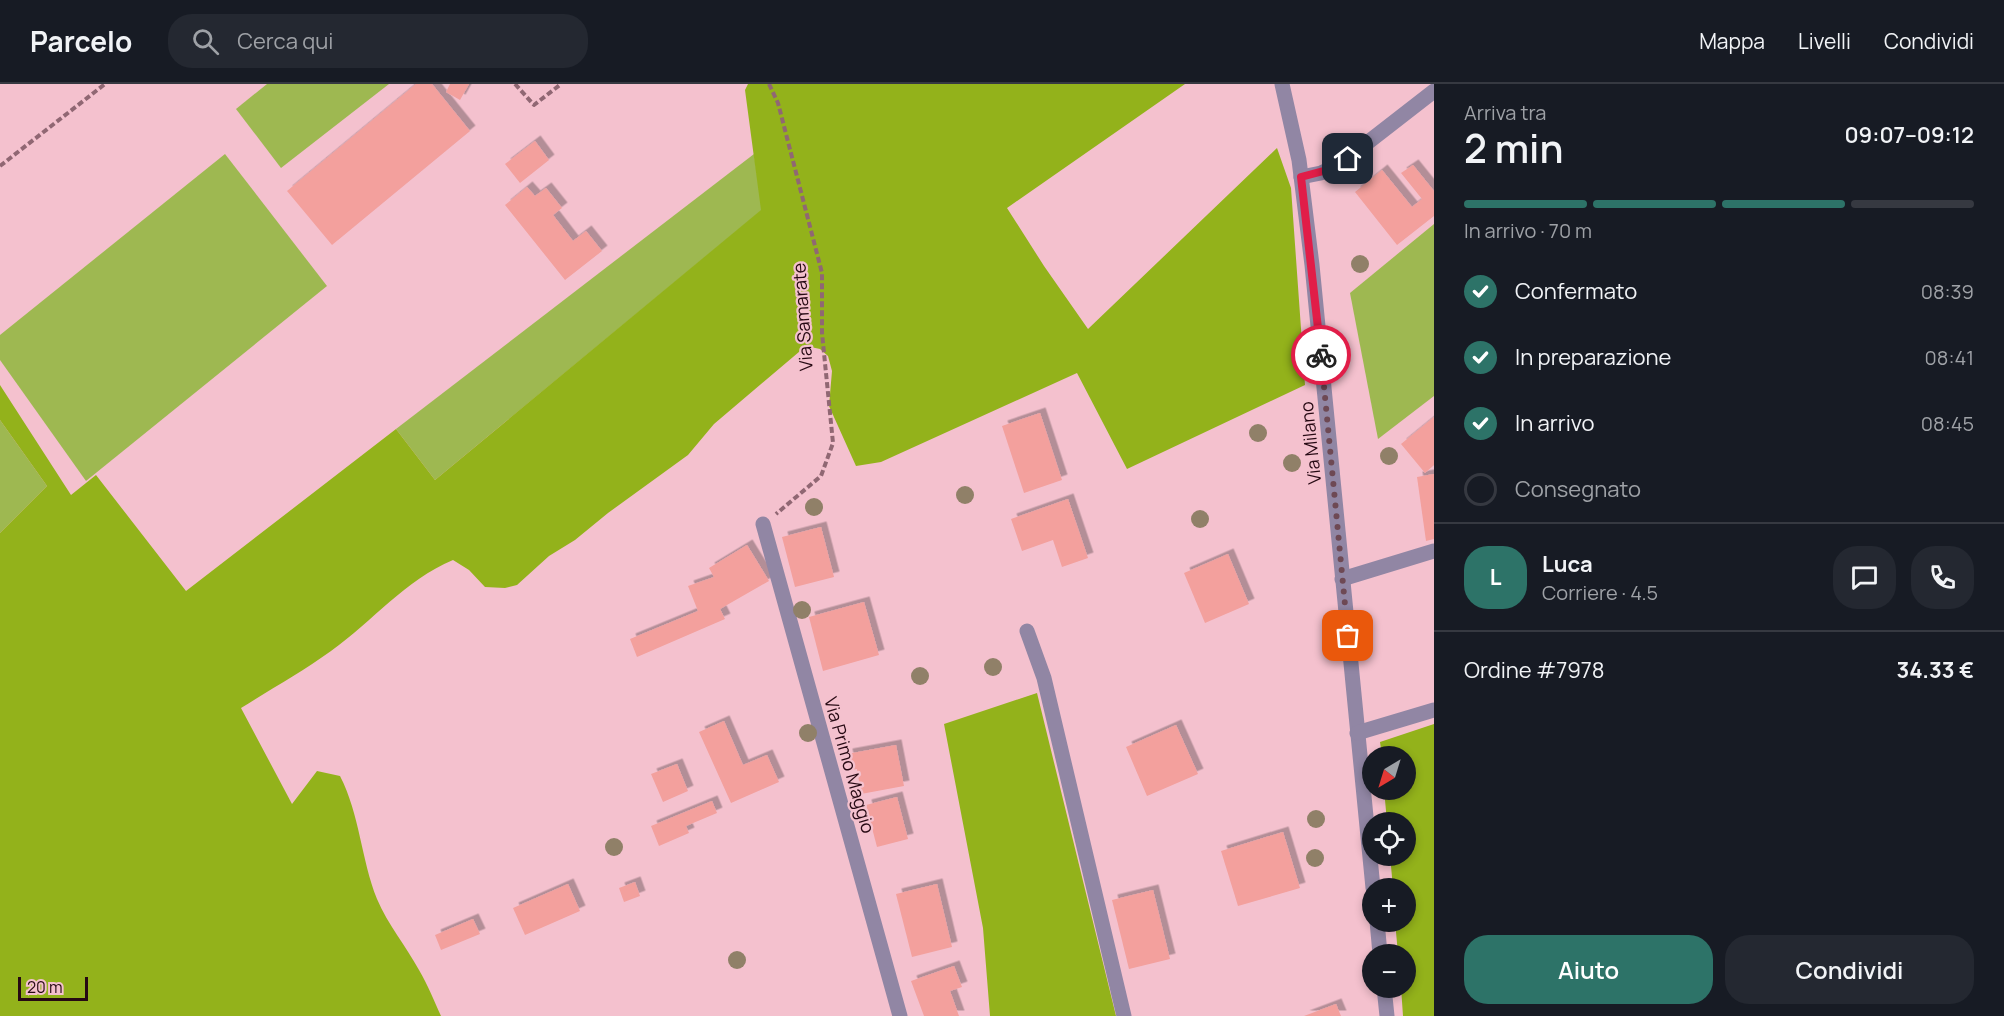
<!DOCTYPE html>
<html lang="it">
<meta charset="utf-8">
<style>
:root{--surface:#171b24;--page:#242831;--text:#f1f3f6;--muted:#9ea1a6;--line:#363941;--accent:#2d7368}
body{margin:0;font-family:Manrope,sans-serif;background:var(--page);color:var(--text);height:100vh;display:flex;flex-direction:column;font-size:22px;white-space:nowrap}
*{box-sizing:border-box;margin:0}
p{font-size:20px;color:var(--muted)}
.icon{flex:none;width:33px;height:33px;fill:none;stroke:currentColor;stroke-width:2;stroke-linecap:round;stroke-linejoin:round}
.map{position:relative;flex:1;overflow:hidden}
.side{display:flex;flex-direction:column;background:var(--surface);width:570px}
.side>*{flex:none}
.needle{width:39px;rotate:218deg}
.tools{position:absolute;left:1362px;top:662px;display:grid;gap:12px}
.tools a{display:grid;place-items:center;width:54px;height:54px;border-radius:50%;background:var(--surface);box-shadow:0 3px 9px #0003;font-size:30px}
.scale{position:absolute;left:18px;bottom:15px;width:70px;box-sizing:border-box;padding-left:6px;border:3px solid #260913;border-top:0;font-size:16px;line-height:21px;white-space:nowrap;color:#260913;-webkit-text-stroke:4px #f4c1ce;paint-order:stroke}
.pin{position:absolute;display:grid;place-items:center;width:51px;height:51px;color:#fff;margin:-26px;border-radius:12px;box-shadow:0 3px 9px #0006}
.courier{position:absolute;display:grid;place-items:center;width:60px;height:60px;margin:-30px;border:4px solid #e11d48;border-radius:50%;background:#fff;color:#222;box-shadow:0 2px 8px #0007}
.overview em{font-style:normal;font-weight:600}
.overview div{display:flex;flex-direction:column-reverse}
.overview{display:flex;align-items:center;justify-content:space-between;height:102px;padding:0 30px}
h1{font-size:39px;font-weight:600;line-height:45px}
.bar{display:grid;grid-template-columns:repeat(4,1fr);gap:9px 6px;align-content:center;height:72px;padding:0 30px}
.bar i{height:8px;border-radius:4px;background:var(--line)}
.bar .on{background:var(--accent)}
.bar p{grid-column:span 4}
.line{display:flex;align-items:center;gap:15px;padding:0 30px;border-top:2px solid var(--line)}
.line div{flex:1}
.round{display:grid;place-items:center;flex:none;width:63px;height:63px;border-radius:24px;background:var(--page)}
ol{padding:0 30px;list-style:none}
li{display:flex;align-items:center;gap:18px;height:66px}
li p{margin-inline-start:auto}
li .icon{padding:6px;border-radius:50%;background:var(--accent);color:#fff;stroke-width:4}
li:last-child{color:var(--muted)}
li i{width:33px;height:33px;border:3px solid var(--line);border-radius:50%}
.action{display:flex;gap:12px;margin-top:auto;padding:12px 30px}
.action a{flex:1;height:69px;border-radius:24px;background:var(--accent);color:#fff;font-size:24px;font-weight:600;line-height:69px;text-align:center}
.action a+a{background:var(--page);color:var(--text)}
header{display:flex;align-items:center;gap:36px;box-sizing:border-box;height:84px;padding:0 30px;background:var(--surface);border-bottom:2px solid var(--line)}
header strong{font-size:28px}
nav{display:flex;gap:33px;margin-inline-start:auto;font-size:21px}
.search{width:420px;height:54px;background:var(--page);display:flex;align-items:center;gap:15px;box-sizing:border-box;padding:0 21px;border-radius:24px;color:var(--muted);font-size:22px}
main{display:flex;flex:1;min-height:0}
.map>svg:first-child{display:block}
</style>
<header>
<strong>Parcelo</strong>
<div class="search"><svg class="icon" aria-label="search" viewBox="0 0 24 24"><circle cx="10" cy="10" r="6"/><path d="M15 15l6 6"/></svg>Cerca qui</div>
<nav><a>Mappa</a><a>Livelli</a><a>Condividi</a></nav>
</header>
<main>
<div class="map">
<svg width="1434" height="932" viewBox="0 0 1434 932">
<defs>
<filter id="shadow"><feDropShadow dx="5.5" dy="-5.5" stdDeviation="0" flood-color="#0004"/></filter>
</defs>
<rect width="100%" height="100%" fill="#f4c1ce"/>
<g fill="#9eb851">
<polygon points="267,0 389,0 281,84 236,25"/>
<polygon points="225,70 327,202 86,397 0,276 0,251"/>
<polygon points="754,70 762,126 435,396 396,345"/>
<polygon points="1434,140 1434,312 1378,355 1350,209"/>
<polygon points="0,336 47,402 0,449"/>
</g>
<g fill="#93b21b">
<path d="M748,0h437l-178,124 37,58 44,63 189,-181 14,40 14,197 -178,84 -50,-96 -196,89 -25,4 -27,-60 3,-35 -4,-15 -8,-7 -14,-3 -92,78 -26,31 -80,58 -33,27 -26,16 -32,29 -12,3 -20,-1 -16,-17 -16,-10c-48,20 -80,61 -122,91 -29,21 -60,38 -90,57l51,96 25,-33 23,5c20,39 21,83 37,123 11,26 29,47 42,71 9,15 15,31 22,46h-441v-483l47,-47 -47,-66v-35l71,110 25,-20 90,116 210,-162 39,51 326,-270 -16,-120z"/>
<polygon points="1037,609 1116,932 990,932 983,844 944,640"/>
<polygon points="1434,640 1434,932 1403,932 1401,903 1406,903 1406,870 1398,870 1395,837 1406,837 1406,804 1393,804 1390,771 1406,771 1406,738 1387,738 1384,705 1406,705 1406,672 1382,672 1380,658"/>
</g>
<g fill="#f3a09d" filter="url(#shadow)">
<polygon points="416,0 432,0 470,47 332,161 287,107"/>
<polygon points="450,0 469,0 460,16 446,8"/>
<polygon points="535,57 549,76 520,99 505,80"/>
<polygon points="1413,81 1434,107 1434,132 1397,161 1355,108 1382,86 1412,123 1422,115 1401,89"/>
<polygon points="527,103 535,112 546,104 562,124 553,131 573,157 586,147 602,167 565,196 505,121"/>
<polygon points="1040,329 1062,396 1024,409 1002,342"/>
<polygon points="1434,333 1434,381 1425,389 1401,360"/>
<polygon points="1434,390 1434,455 1426,457 1417,393"/>
<polygon points="1068,415 1088,474 1062,483 1053,456 1022,467 1011,435"/>
<polygon points="821,443 834,493 795,503 782,453"/>
<polygon points="747,461 769,497 720,525 725,535 637,573 630,555 698,527 688,502 714,493 709,484"/>
<polygon points="1228,470 1249,520 1205,539 1184,489"/>
<polygon points="864,518 879,571 823,587 809,533"/>
<polygon points="724,637 743,681 767,671 779,698 731,719 699,648"/>
<polygon points="1176,641 1198,690 1147,712 1126,663"/>
<polygon points="896,661 904,702 861,710 857,685 850,686 847,670"/>
<polygon points="677,680 688,707 663,718 651,690"/>
<polygon points="897,713 908,755 877,763 866,721"/>
<polygon points="712,717 717,729 686,742 689,749 659,762 651,742"/>
<polygon points="1283,748 1300,804 1238,822 1221,767"/>
<polygon points="635,798 640,812 624,818 619,804"/>
<polygon points="568,800 580,827 525,851 513,824"/>
<polygon points="937,800 952,863 912,873 896,810"/>
<polygon points="1153,806 1170,875 1129,885 1112,816"/>
<polygon points="473,835 480,850 441,866 435,851"/>
<polygon points="954,882 962,903 950,907 959,932 924,932 911,897"/>
<polygon points="1336,920 1341,932 1304,932"/>
</g>
<g fill="none" stroke-linecap="round" stroke-linejoin="round">
<g stroke="#906773" stroke-width="4" stroke-dasharray="6 3" stroke-linecap="butt">
<polyline points="515,0 534,21 561,0"/>
<polyline points="769,0 778,19 822,189 822,249 833,359 821,392 776,430"/>
<polyline points="0,82 105,0"/>
</g>
<g stroke="#9186a4" stroke-width="15">
<polyline points="1282,0 1299,76 1312,181 1373,804"/>
<polyline points="1301,93 1321,89 1340,80 1434,7"/>
<polyline points="763,440 900,932"/>
<polyline points="1342,495 1434,467"/>
<polyline points="1027,547 1044,594 1124,932"/>
<polyline points="1357,649 1434,626"/>
<polyline points="1377,837 1380,870"/>
<polyline points="1384,903 1387,932"/>
</g>
</g>
<g fill="#908068">
<circle cx="1360" cy="180" r="9"/>
<circle cx="1258" cy="349" r="9"/>
<circle cx="1389" cy="372" r="9"/>
<circle cx="1292" cy="379" r="9"/>
<circle cx="965" cy="411" r="9"/>
<circle cx="814" cy="423" r="9"/>
<circle cx="1200" cy="435" r="9"/>
<circle cx="802" cy="526" r="9"/>
<circle cx="993" cy="583" r="9"/>
<circle cx="920" cy="592" r="9"/>
<circle cx="808" cy="649" r="9"/>
<circle cx="1316" cy="735" r="9"/>
<circle cx="614" cy="763" r="9"/>
<circle cx="1315" cy="774" r="9"/>
<circle cx="737" cy="876" r="9"/>
</g>
<g fill="none" stroke-linecap="round" stroke-linejoin="round">
<polyline stroke="#6e4954" stroke-width="6" stroke-dasharray="0 10.8" points="1321,271 1348,552"/>
<polyline stroke="#e11d48" stroke-width="8" points="1321,271 1301,93 1331,85 1348,75"/>
</g>
<g text-anchor="middle" dominant-baseline="central" stroke-width="4.5" stroke-linejoin="round" paint-order="stroke">
<g font-size="18" fill="#260913" stroke="#f4c1ce">
<text transform="translate(802 233) rotate(-94)">Via Samarate</text>
<text transform="translate(1310 359) rotate(-96)">Via Milano</text>
<text transform="translate(850 681) rotate(74)">Via Primo Maggio</text>
</g>
</g>
</svg>
<div class="tools">
<a><svg class="needle" viewBox="-14 -14 28 28"><path d="M0-13l5 13h-10z" fill="#e53935"/><path d="M0 13l5-13h-10z" fill="#9ea1a6"/></svg></a>
<a><svg class="icon" aria-label="locate" viewBox="0 0 24 24"><circle cx="12" cy="12" r="6"/><path d="M12 2v4M12 18v4M2 12h4M18 12h4"/></svg></a>
<a>+</a>
<a>−</a>
</div>
<div class="scale">20 m</div>
<div class="pin" style="left:1348px;top:552px;background:#ea580c"><svg class="icon" aria-label="bag" viewBox="0 0 24 24"><path d="M5 8h14l-1 12H6zM9 8a3 3 0 0 1 6 0"/></svg></div>
<div class="pin" style="left:1348px;top:75px;background:#1f2937"><svg class="icon" aria-label="home" viewBox="0 0 24 24"><path d="M3 11l9-7 9 7M6 9v11h12V9"/></svg></div>
<div class="courier" style="left:1321px;top:271px"><svg class="icon" aria-label="bike" viewBox="0 0 24 24"><circle cx="6" cy="16" r="4"/><circle cx="18" cy="16" r="4"/><path d="M6 16l4-8h5l3 8M10 8l3 8H6M13 5h3"/></svg></div>
</div>
<section class="side">
<div class="overview"><div><h1>2 min</h1><p>Arriva tra</p></div><em>09:07–09:12</em></div>
<div class="bar"><i class="on"></i><i class="on"></i><i class="on"></i><i></i><p>In arrivo · 70 m</p></div>
<ol>
<li><svg class="icon" aria-label="check" viewBox="0 0 24 24"><path d="M5 12l5 5 9-10"/></svg>Confermato<p>08:39</p></li>
<li><svg class="icon" aria-label="check" viewBox="0 0 24 24"><path d="M5 12l5 5 9-10"/></svg>In preparazione<p>08:41</p></li>
<li><svg class="icon" aria-label="check" viewBox="0 0 24 24"><path d="M5 12l5 5 9-10"/></svg>In arrivo<p>08:45</p></li>
<li><i></i>Consegnato</li>
</ol>
<div class="line" style="height:108px"><b class="round" style="background:var(--accent);color:#fff">L</b><div><b>Luca</b><p>Corriere · 4.5</p></div><a class="round"><svg class="icon" aria-label="chat" viewBox="0 0 24 24"><path d="M4 5h16v11H9l-5 4z"/></svg></a><a class="round"><svg class="icon" aria-label="phone" viewBox="0 0 24 24"><path d="M5 4h4l2 5-3 2q2 4 5 5l2-3 5 2v4C11 20 4 13 5 4z"/></svg></a></div>
<div class="line" style="height:78px"><div>Ordine #7978</div><b>34.33 €</b></div>
<div class="action"><a>Aiuto</a><a>Condividi</a></div>
</section>
</main>
